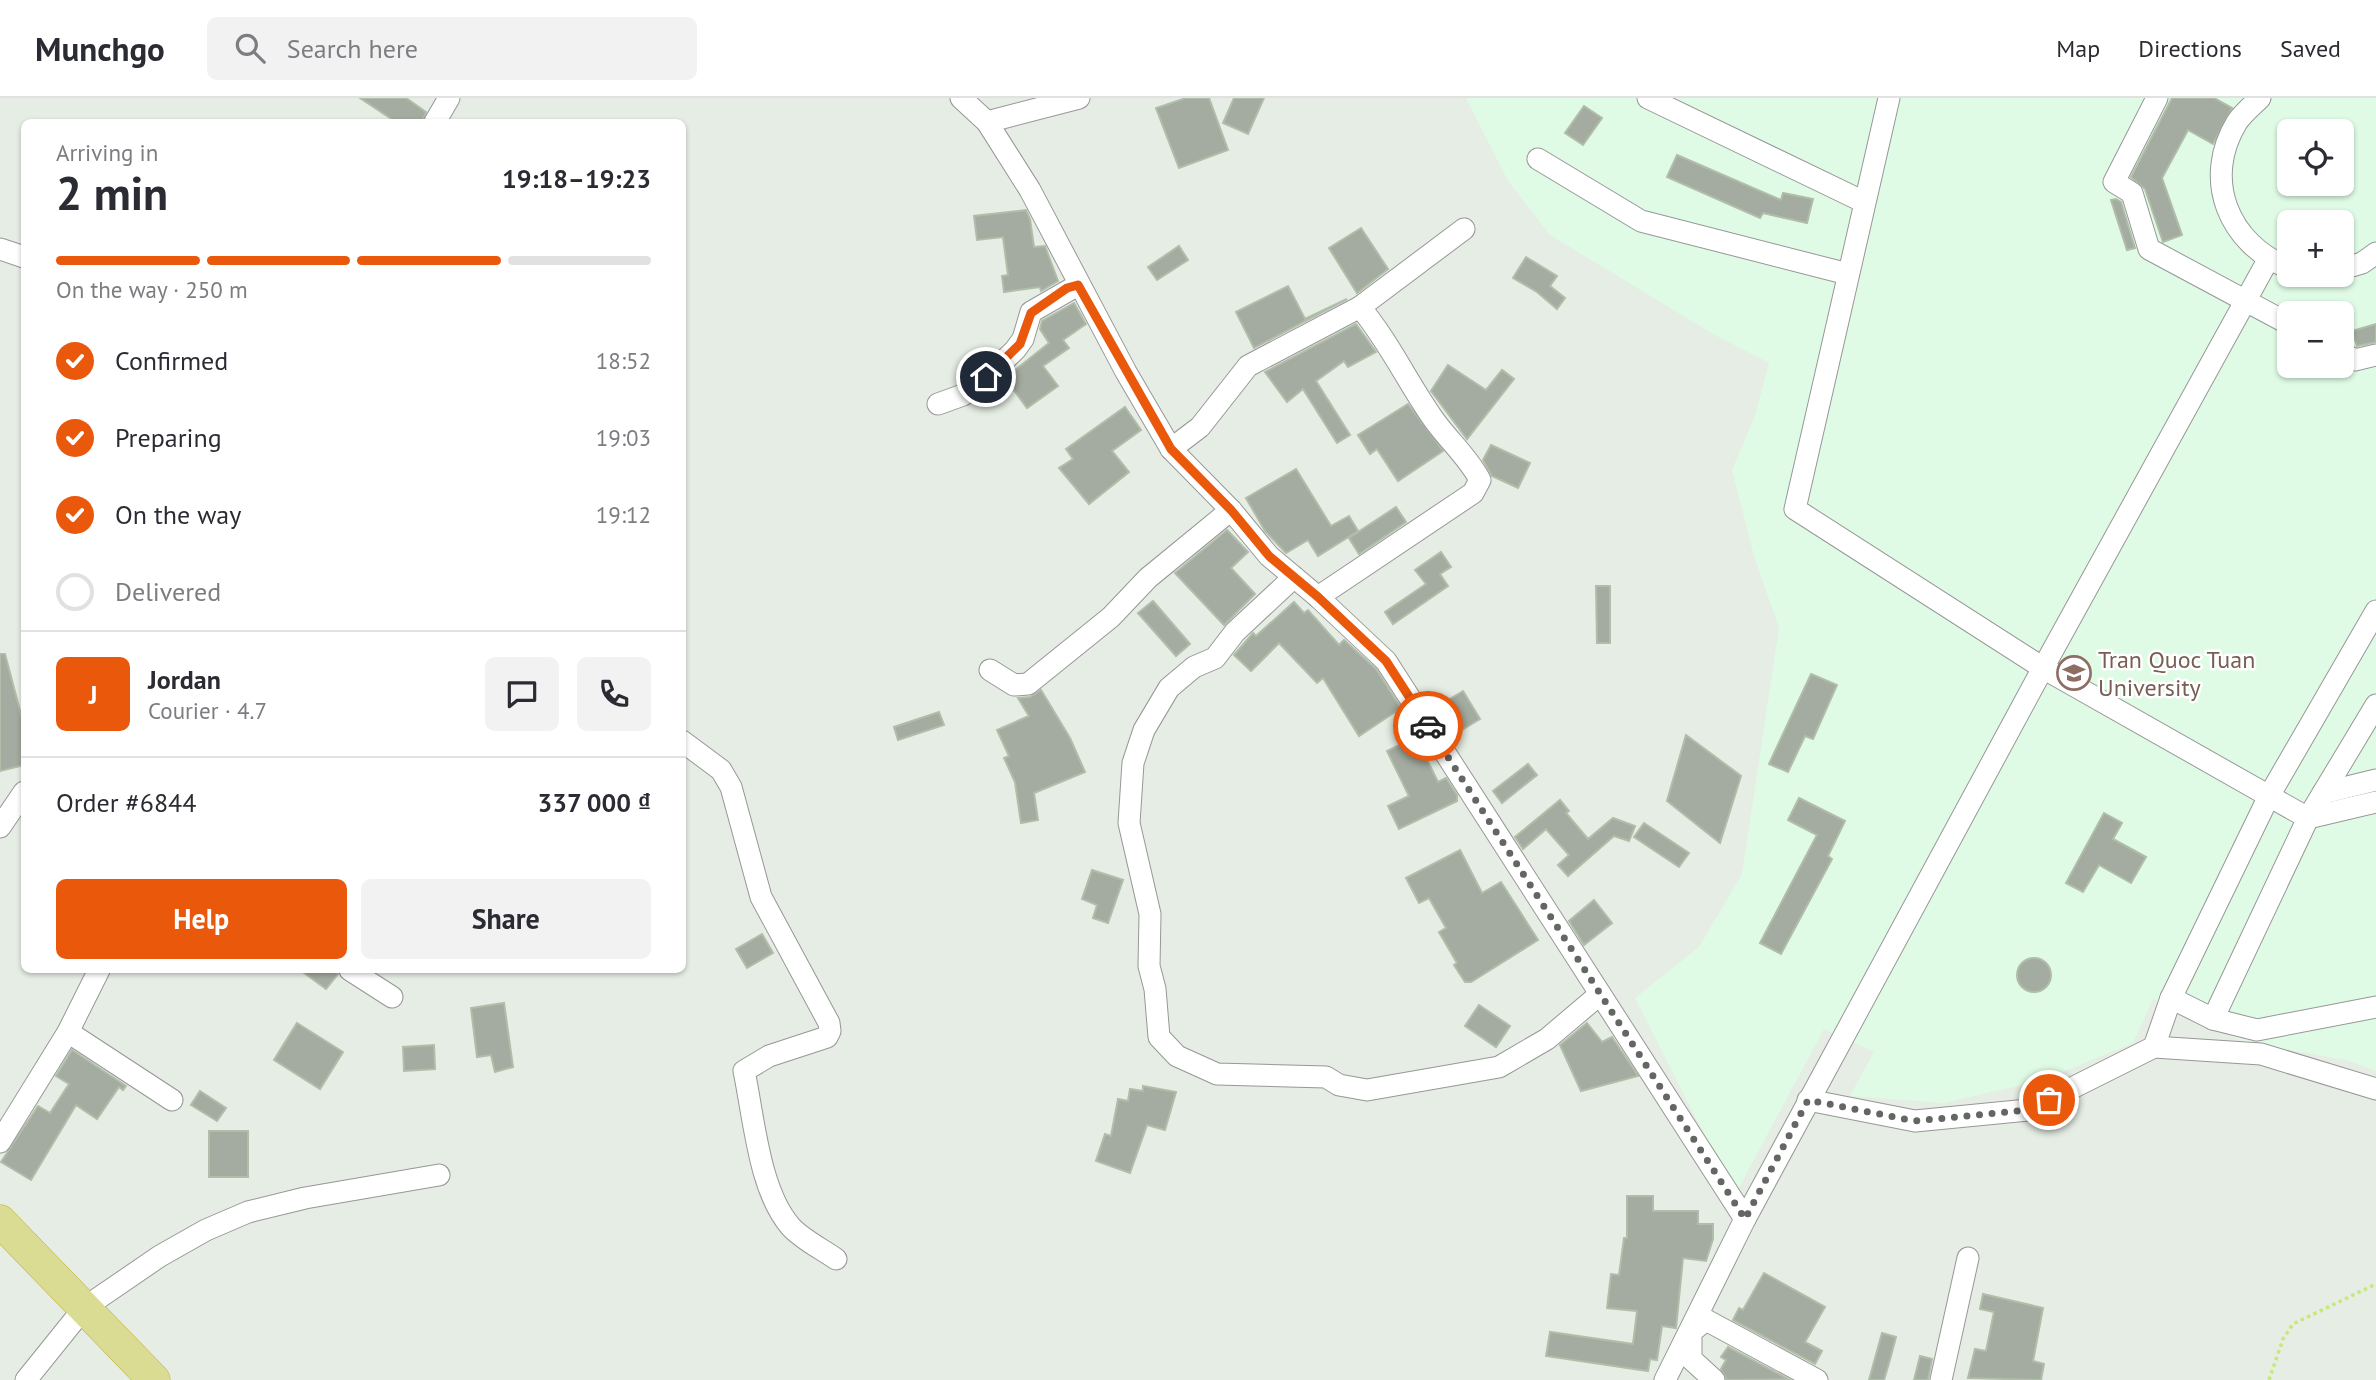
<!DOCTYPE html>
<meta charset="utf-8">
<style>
:root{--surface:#fff;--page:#f2f2f3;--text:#2b2b33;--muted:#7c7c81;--line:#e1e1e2;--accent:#ea580c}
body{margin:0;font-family:"PT Sans",sans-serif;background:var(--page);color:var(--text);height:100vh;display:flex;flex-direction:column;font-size:26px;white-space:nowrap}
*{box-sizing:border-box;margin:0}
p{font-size:23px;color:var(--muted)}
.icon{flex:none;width:38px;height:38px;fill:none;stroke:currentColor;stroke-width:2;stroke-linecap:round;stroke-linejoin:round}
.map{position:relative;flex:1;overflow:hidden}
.drawer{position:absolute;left:21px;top:21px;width:665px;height:854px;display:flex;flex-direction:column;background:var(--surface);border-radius:10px;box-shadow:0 2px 5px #0004}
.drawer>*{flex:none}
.fabs{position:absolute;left:2277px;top:21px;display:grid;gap:14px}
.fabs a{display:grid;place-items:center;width:77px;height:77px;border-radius:10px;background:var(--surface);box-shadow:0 2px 5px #0004;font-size:35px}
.pin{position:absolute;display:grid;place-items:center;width:60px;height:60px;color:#fff;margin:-30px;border:4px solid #fff;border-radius:50%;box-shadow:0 2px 7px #0007}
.courier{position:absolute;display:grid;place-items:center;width:70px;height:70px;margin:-35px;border:5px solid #ea580c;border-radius:50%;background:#fff;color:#222;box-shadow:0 2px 9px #0007}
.overview em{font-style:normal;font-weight:600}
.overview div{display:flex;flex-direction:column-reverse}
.overview{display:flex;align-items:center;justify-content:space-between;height:119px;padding:0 35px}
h1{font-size:46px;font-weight:600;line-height:52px}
.bar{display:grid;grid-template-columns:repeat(4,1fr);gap:10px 7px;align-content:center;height:84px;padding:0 35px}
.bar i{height:9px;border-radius:5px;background:var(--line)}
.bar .active{background:var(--accent)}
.bar p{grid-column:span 4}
.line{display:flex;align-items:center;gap:18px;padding:0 35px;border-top:2px solid var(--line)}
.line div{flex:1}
.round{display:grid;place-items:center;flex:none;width:74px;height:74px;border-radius:10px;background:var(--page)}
ol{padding:0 35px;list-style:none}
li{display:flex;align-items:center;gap:21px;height:77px}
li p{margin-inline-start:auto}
li .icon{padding:7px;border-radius:50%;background:var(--accent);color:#fff;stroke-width:4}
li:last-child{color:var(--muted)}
li i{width:38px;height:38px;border:4px solid var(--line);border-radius:50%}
.button{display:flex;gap:14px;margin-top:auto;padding:14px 35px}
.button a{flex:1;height:80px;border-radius:10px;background:var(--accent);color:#fff;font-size:28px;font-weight:600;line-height:80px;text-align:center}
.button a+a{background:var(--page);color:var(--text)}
header{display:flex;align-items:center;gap:42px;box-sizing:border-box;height:98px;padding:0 35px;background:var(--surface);border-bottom:2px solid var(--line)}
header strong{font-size:33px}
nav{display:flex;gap:38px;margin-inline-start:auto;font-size:24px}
.search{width:490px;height:63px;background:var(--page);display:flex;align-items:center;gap:18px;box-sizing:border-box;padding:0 24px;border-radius:10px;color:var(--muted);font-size:26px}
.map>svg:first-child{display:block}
</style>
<header>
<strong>Munchgo</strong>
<div class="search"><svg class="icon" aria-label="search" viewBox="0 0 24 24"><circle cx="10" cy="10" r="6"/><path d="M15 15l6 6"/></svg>Search here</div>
<nav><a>Map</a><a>Directions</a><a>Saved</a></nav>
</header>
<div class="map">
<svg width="2376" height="1282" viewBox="0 0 2376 1282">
<rect width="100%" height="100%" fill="#e5ede4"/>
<path fill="#dffbe5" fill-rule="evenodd" d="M1466,0h910v973l-30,-11 -102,-18 -91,-43 -20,44 -92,38 -98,22 -93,-7 24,-44 -50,-23 -89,166 -100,-197 64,-51 43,-73 37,-246 -25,-72 -22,-86 23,-54 14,-53 -56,-29 -163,-99 -42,-54zM2289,33h53v53h-53zM2289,124h53v53h-53zM2289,215h53v53h-53z"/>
<g fill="#a4aba0" stroke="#b0bda8" stroke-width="2">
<polygon points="360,0 406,0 426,14 422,24 396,24"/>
<polygon points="1186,0 1209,0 1228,52 1179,70 1156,10"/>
<polygon points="1234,0 1264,0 1248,36 1223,25"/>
<polygon points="2172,0 2214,0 2232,10 2213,46 2188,32 2162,80 2182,137 2163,144 2145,91 2131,79"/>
<polygon points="1584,8 1602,20 1583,47 1565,35"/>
<polygon points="1677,57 1781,102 1783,95 1813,101 1807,125 1763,115 1760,120 1667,79"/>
<polygon points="2116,101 2121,104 2135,150 2127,152 2111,102"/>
<polygon points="1026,112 1030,121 1034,149 1045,148 1058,183 1041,193 1040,189 1004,194 1002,178 1008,177 1003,139 977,142 974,118"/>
<polygon points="1361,130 1388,171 1357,195 1329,150"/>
<polygon points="1179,148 1188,162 1157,182 1148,169"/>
<polygon points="1526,159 1557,178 1550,188 1565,200 1557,211 1537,194 1513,180"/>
<polygon points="1288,188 1305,221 1347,201 1254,250 1236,214"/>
<polygon points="1074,205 1086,226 1063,242 1069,250 1043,268 1058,288 1027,310 1005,280 1049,245 1040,231 1042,223"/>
<polygon points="1356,226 1376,254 1348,269 1344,263 1316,283 1350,337 1337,345 1303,291 1287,304 1265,274"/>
<polygon points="2376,226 2376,244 2357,248 2352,233"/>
<polygon points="1448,267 1486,292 1502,272 1514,281 1467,341 1431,293"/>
<polygon points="1408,306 1443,353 1398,383 1377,351 1370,356 1358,337"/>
<polygon points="1125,309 1141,332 1112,353 1129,374 1089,406 1059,370 1073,361 1066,351"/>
<polygon points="1491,347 1530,365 1518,390 1492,378 1483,362"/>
<polygon points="1296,371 1331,428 1349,418 1358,433 1318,458 1308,442 1286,455 1265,433 1246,400"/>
<polygon points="1396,409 1406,424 1359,456 1349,440"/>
<polygon points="1227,432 1248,454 1231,470 1255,496 1224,527 1175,475"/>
<polygon points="1441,454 1451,469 1440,476 1448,488 1393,526 1385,514 1426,486 1415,472"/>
<polygon points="1596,488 1610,488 1610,545 1597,545"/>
<polygon points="1153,503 1190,546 1176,558 1138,515"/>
<polygon points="1294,504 1304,515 1308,512 1339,547 1344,542 1376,571 1401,610 1359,638 1323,580 1317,585 1279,545 1251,573 1234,557 1253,535 1256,538"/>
<polygon points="0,556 5,556 24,628 24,667 0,673"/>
<polygon points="1811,576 1837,587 1813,641 1805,638 1788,674 1769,666"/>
<polygon points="1041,592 1070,640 1085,674 1034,695 1038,722 1021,725 1015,684 1004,660 1009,658 997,632 1029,618 1018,600 1030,599"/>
<polygon points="1463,593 1480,621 1452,638 1435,610"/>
<polygon points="939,614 944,627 898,642 894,629"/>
<polygon points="1686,637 1741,678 1720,745 1667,703"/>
<polygon points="1416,639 1438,684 1446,680 1457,697 1457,703 1399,731 1388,708 1409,698 1387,653"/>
<polygon points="1528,666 1537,677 1502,705 1493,693"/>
<polygon points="1799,700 1845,723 1828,758 1832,761 1781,856 1760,845 1817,737 1788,722"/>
<polygon points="1560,702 1569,713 1566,715 1588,741 1613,720 1635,728 1629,743 1614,738 1568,778 1558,767 1569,757 1546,731 1523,751 1515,739"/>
<polygon points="2104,715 2122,725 2113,741 2146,759 2131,785 2099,767 2083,794 2066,785"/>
<polygon points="1644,725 1689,755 1679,769 1634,739"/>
<polygon points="1460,752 1482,795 1501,784 1538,842 1471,884 1465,884 1454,867 1457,865 1439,834 1446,830 1429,800 1419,805 1406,780"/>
<polygon points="1092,772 1123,782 1108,825 1093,820 1097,807 1082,801"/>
<polygon points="1594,802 1612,825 1584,847 1569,823"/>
<polygon points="762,836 773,855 747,870 736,851"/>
<circle cx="2034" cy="877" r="17"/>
<polygon points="300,872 337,872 338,876 326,891"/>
<polygon points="504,905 513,969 495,974 491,957 477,959 471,910"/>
<polygon points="1479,907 1510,928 1496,949 1465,928"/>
<polygon points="297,925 343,954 320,991 274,962"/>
<polygon points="1587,925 1602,944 1612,939 1638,978 1581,993 1560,947"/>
<polygon points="434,947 435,971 404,973 403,949"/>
<polygon points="72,952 126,988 123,992 119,989 97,1021 76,1007 31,1082 1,1064 38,1008 50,1015 69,986 56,978"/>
<polygon points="1143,988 1176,994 1165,1032 1147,1027 1130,1075 1096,1063 1105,1036 1111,1038 1118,1001 1128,1003 1130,991 1143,993"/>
<polygon points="200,993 226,1010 217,1023 191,1007"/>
<rect x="209" y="1033" width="39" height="46"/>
<polygon points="1627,1098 1653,1098 1653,1113 1698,1113 1698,1126 1713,1126 1713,1141 1706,1163 1683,1160 1676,1230 1662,1228 1657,1262 1650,1261 1648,1273 1546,1258 1550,1234 1633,1246 1637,1213 1607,1210 1611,1176 1619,1177 1624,1140 1627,1140"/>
<polygon points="1764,1175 1825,1209 1805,1244 1822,1253 1815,1266 1733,1222 1739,1210 1743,1212"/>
<polygon points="1983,1196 2043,1210 2033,1263 2044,1266 2041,1282 1968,1280 1975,1251 1986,1253 1994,1214 1980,1211"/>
<polygon points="1882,1235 1896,1239 1891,1258 1884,1282 1869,1282"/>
<polygon points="1728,1249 1788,1281 1727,1282 1721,1271 1726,1262 1721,1259"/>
<polygon points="1920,1258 1932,1261 1928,1282 1914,1282"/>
</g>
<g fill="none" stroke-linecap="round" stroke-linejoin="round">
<g stroke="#979797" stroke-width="23">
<g id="minor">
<polyline points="961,0 987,24 1030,92 1126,274 1171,351 1231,412 1269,458 1318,499 1386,563 1745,1121 1665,1282"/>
<polyline points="1648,0 1864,104"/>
<polyline points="1889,0 1795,411 2043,570 2269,698 2376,513"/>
<polyline points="2157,0 2114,84 2132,95 2149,151 2289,226"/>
<path d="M2260,0c-7,7 -17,15 -23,24 -35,57 -9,122 52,146"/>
<polyline points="435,24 449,0"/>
<polyline points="987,24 1079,0"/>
<polyline points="1538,61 1641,123 1848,176"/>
<polyline points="0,151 24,159"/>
<polyline points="2342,171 2362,165 2376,155"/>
<polyline points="2342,255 2355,262 2376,257"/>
<polyline points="938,306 963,297 977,288 1015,252 1023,241 1031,214 1078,187"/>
<polyline points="1171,351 1200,329 1248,268 1360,209 1464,131"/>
<polyline points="1294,479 1235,534 1215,560 1194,569 1169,590 1144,632 1133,665 1129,725 1150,816 1149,868 1155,891 1159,939 1177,958 1217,976 1326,979 1339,987 1367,992 1499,969 1547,941 1599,897"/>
<path d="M1318,499l155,-104 7,-13c-12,-23 -31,-39 -46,-60 -26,-37 -45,-78 -74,-113"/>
<polyline points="990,572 1014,587 1028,586 1111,519 1148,480 1231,412"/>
<path d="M682,643l39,29 10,17 30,110 68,126 1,8 -3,6 -58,19 -25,15c10,47 15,120 47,156 12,13 31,22 45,32"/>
<polyline points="2323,695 2376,682"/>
<polyline points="0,729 24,694"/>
<polyline points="350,872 392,899"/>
<polyline points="2171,900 2213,921 2257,932 2376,909"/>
<polyline points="2213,921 2308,720 2376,704"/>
<polyline points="68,934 172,1002"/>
<polyline points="2154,949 2171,900 2269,698 2308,720 2376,607"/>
<polyline points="1808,1002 1915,1023 2028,1012 2154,949 2261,956 2376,991"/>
<polyline points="0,1044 68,934 99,872"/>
<polyline points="1745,1121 2043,570 2268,162"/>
<polyline points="26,1282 84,1210 160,1158 206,1132 248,1114 305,1100 439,1077"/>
<polyline points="1714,1282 1691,1261 1691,1234 1706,1222 1817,1282"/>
<polyline points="1941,1282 1968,1160"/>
</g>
</g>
<g stroke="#c4af38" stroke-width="33">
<polyline id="highway" points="0,1123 154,1282"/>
</g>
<polyline stroke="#c7e979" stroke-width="3.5" stroke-dasharray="3.5 3.5" stroke-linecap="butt" points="2269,1282 2283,1241 2293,1226 2376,1186"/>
<use href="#minor" stroke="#fff" stroke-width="21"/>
<use href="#highway" stroke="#dbdc94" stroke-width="32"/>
</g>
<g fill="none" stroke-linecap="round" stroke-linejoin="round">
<polyline stroke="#636663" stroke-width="7" stroke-dasharray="0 12.6" points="1428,628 1745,1121 1808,1002 1915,1023 2028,1012 2049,1002"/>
<polyline stroke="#ea580c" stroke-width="9" points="986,279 1020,246 1031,215 1067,190 1078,187 1171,351 1231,412 1269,458 1318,499 1386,563 1428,628"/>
</g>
<defs>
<g id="university-ring" transform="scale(1.75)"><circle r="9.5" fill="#fff" stroke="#8d6e63" stroke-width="1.5"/><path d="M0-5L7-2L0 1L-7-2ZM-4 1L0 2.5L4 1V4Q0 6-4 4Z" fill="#8d6e63"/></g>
</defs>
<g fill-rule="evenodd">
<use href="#university-ring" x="2074" y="575"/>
</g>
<g text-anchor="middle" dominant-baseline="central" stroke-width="5" stroke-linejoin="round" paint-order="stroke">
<g font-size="24" fill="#785e54" stroke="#fff" text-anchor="start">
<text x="2098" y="561">Tran Quoc Tuan<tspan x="2098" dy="28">University</tspan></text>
</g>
</g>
</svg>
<div class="fabs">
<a><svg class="icon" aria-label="locate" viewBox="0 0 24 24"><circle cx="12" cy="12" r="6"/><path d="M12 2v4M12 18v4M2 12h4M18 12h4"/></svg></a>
<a>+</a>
<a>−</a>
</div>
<div class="pin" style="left:2049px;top:1002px;background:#ea580c"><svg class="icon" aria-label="bag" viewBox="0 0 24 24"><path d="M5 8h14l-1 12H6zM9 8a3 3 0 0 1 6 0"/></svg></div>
<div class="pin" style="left:986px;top:279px;background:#1f2937"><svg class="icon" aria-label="home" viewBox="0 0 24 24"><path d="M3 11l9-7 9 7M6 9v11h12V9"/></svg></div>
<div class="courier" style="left:1428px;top:628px"><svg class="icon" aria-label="car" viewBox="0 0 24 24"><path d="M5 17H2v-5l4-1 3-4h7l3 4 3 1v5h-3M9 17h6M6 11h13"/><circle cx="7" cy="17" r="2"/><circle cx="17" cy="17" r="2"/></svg></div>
<section class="drawer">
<div class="overview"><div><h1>2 min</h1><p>Arriving in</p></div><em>19:18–19:23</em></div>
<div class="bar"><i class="active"></i><i class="active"></i><i class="active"></i><i></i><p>On the way · 250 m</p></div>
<ol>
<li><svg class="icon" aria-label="check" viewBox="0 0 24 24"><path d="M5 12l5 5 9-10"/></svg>Confirmed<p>18:52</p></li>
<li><svg class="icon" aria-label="check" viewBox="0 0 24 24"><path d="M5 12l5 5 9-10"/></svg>Preparing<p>19:03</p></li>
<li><svg class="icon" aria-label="check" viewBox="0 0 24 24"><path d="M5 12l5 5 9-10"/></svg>On the way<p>19:12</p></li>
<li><i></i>Delivered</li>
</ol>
<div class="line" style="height:126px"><b class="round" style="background:var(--accent);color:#fff">J</b><div><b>Jordan</b><p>Courier · 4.7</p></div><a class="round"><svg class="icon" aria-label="chat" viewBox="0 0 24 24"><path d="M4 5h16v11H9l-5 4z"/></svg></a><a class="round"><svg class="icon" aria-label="phone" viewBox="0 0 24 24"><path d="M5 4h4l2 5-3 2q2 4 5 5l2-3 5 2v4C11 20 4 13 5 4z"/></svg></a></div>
<div class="line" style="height:91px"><div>Order #6844</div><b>337 000 ₫</b></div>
<div class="button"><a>Help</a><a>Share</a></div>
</section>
</div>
